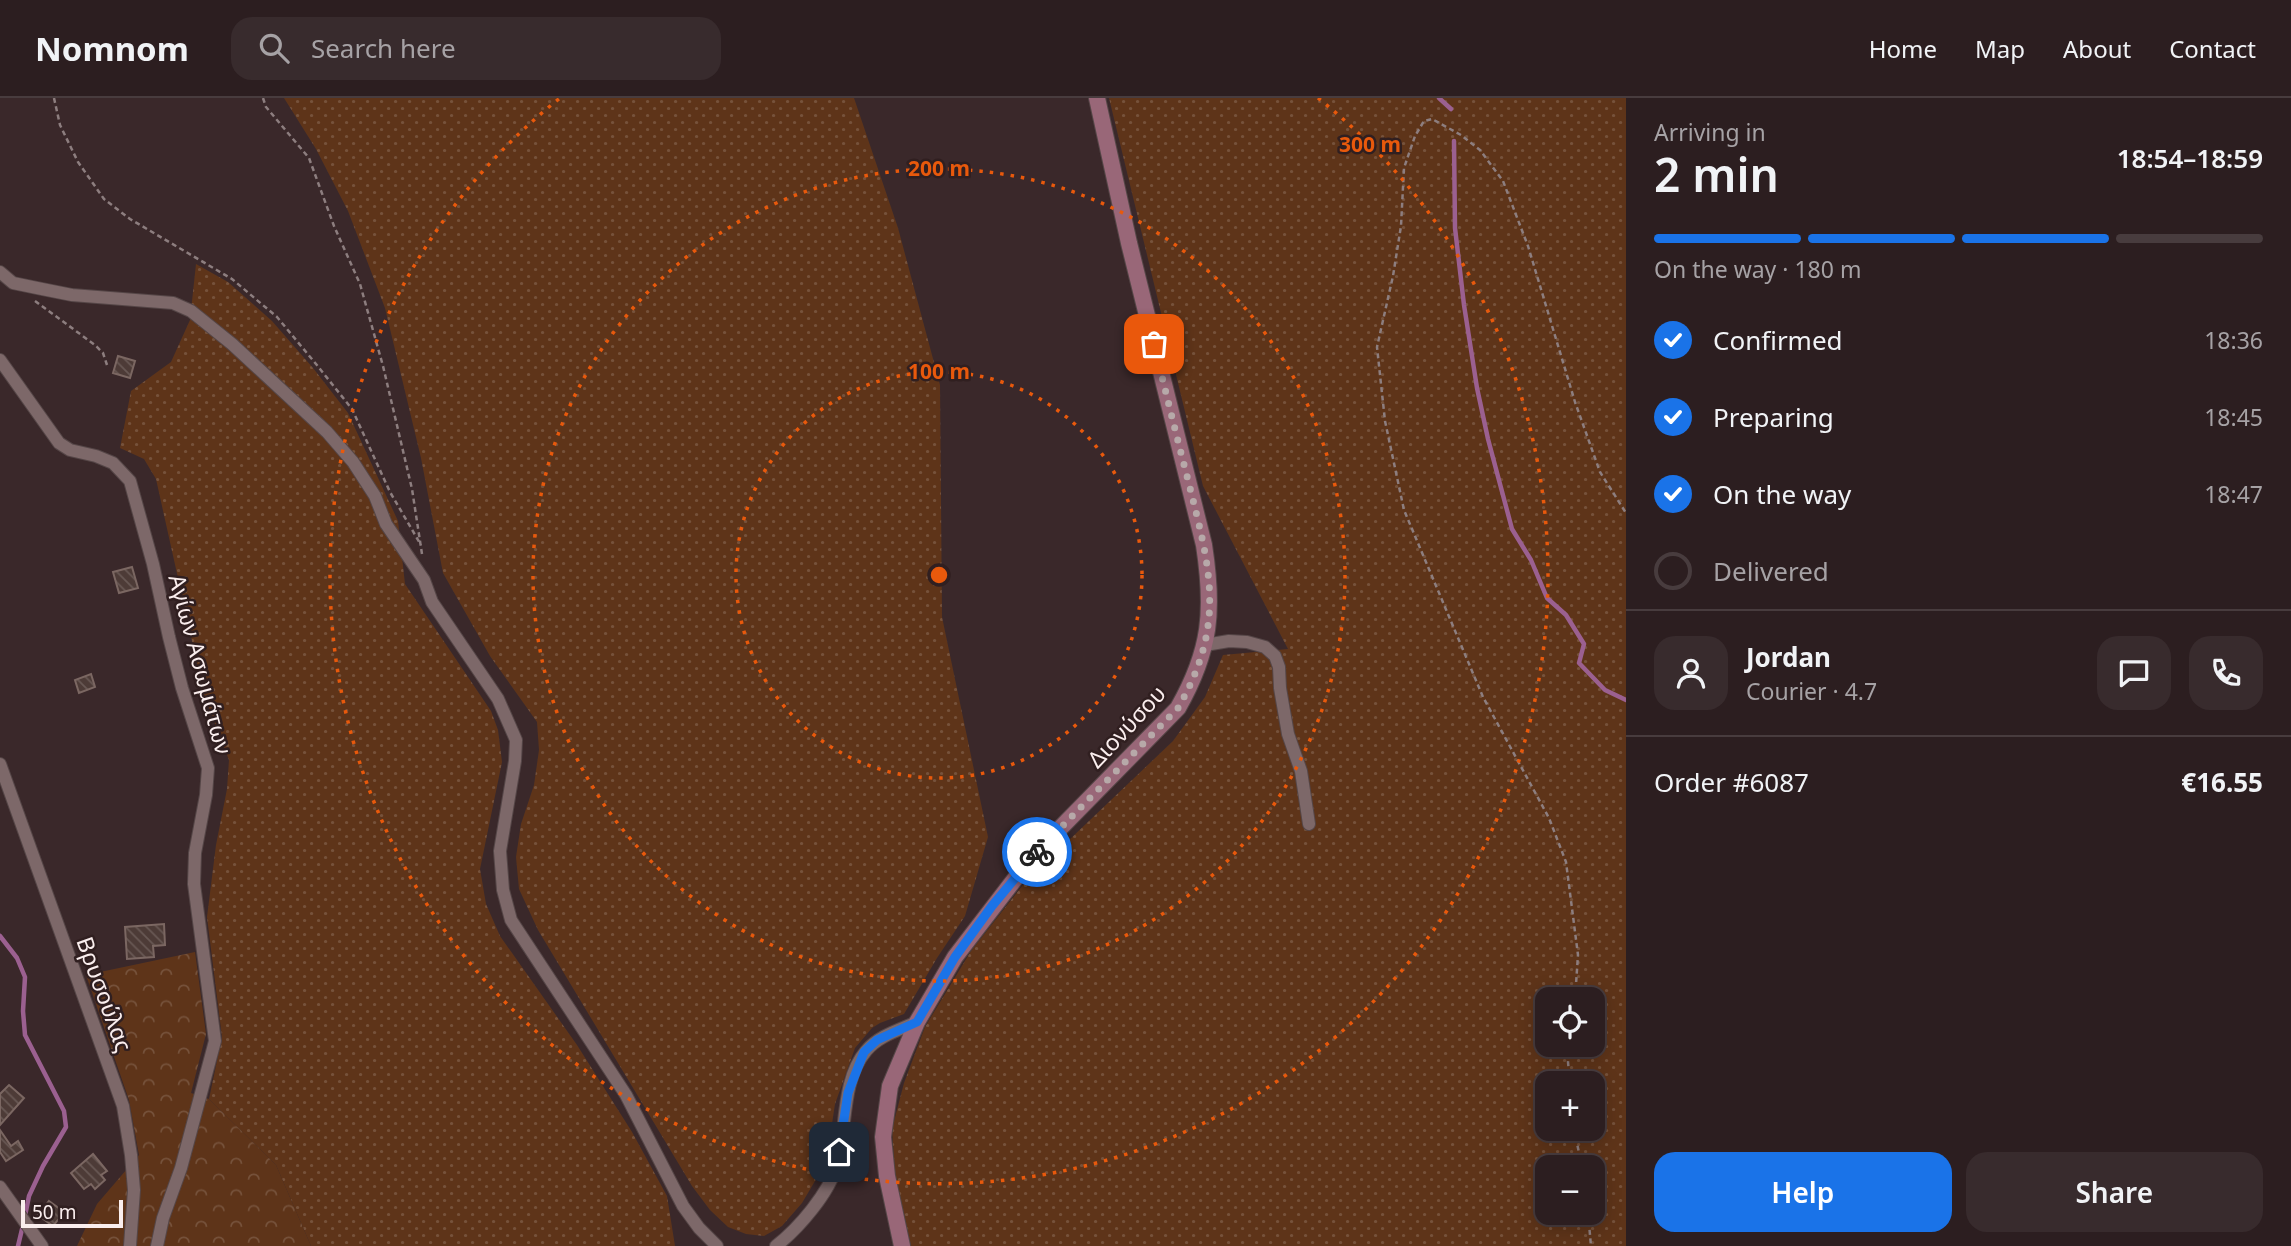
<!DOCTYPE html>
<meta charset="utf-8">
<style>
:root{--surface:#2c1e20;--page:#382b2d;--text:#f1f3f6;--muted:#a6a2a5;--line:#483c3e;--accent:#1a73e8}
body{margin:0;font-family:"Noto Sans",sans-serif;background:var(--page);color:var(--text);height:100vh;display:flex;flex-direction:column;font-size:26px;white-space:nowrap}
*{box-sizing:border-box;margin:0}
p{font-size:23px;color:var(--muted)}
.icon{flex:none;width:38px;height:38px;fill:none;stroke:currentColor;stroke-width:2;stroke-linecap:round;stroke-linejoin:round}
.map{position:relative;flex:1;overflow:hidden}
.sheet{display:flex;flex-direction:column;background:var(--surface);width:665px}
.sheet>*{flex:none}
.tools{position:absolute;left:1535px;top:889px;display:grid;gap:14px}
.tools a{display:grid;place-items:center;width:70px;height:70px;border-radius:14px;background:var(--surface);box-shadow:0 4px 18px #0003,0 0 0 2px var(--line);font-size:35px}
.scale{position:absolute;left:21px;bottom:18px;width:102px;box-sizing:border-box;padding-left:7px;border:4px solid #faeeee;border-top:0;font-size:19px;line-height:24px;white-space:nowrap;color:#faeeee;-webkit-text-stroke:5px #301f20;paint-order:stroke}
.pin{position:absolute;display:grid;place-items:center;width:60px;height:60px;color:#fff;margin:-30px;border-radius:14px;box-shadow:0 4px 10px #0006}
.courier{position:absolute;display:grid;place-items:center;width:70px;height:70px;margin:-35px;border:5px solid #1a73e8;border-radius:50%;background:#fff;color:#222;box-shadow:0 2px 9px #0007}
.overview em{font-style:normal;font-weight:600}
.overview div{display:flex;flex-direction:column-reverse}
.overview{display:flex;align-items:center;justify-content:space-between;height:119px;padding:0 28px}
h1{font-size:46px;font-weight:600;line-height:52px}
.bar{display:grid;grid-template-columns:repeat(4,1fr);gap:10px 7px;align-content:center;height:84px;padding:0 28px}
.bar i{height:9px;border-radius:5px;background:var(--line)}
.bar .selected{background:var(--accent)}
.bar p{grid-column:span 4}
.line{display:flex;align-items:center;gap:18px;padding:0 28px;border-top:2px solid var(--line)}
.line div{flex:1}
.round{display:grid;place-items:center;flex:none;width:74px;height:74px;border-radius:21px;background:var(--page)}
ol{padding:0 28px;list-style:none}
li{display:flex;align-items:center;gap:21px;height:77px}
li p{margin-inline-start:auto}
li .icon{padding:7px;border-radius:50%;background:var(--accent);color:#fff;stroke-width:4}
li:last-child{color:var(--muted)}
li i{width:38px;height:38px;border:4px solid var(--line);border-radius:50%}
.button{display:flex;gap:14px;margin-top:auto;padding:14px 28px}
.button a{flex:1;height:80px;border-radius:21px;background:var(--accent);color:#fff;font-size:28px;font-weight:600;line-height:80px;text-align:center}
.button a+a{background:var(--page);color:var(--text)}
header{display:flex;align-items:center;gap:42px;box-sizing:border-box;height:98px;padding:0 35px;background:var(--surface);border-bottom:2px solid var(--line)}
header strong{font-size:33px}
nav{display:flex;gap:38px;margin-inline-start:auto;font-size:24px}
.search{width:490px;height:63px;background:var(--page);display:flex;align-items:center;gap:18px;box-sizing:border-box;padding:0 24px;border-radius:21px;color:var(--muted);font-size:26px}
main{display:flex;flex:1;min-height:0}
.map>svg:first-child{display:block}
</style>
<header>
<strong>Nomnom</strong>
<div class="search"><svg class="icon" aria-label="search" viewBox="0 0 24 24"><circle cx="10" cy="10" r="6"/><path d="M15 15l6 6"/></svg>Search here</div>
<nav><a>Home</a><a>Map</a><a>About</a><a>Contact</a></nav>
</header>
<main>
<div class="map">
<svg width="1626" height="1148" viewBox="0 0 1626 1148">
<defs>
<pattern id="grass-dots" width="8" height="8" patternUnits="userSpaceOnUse" patternTransform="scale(1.75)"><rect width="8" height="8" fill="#5e3419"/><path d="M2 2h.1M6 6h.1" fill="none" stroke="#76523b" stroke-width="1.8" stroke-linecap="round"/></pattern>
<pattern id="forest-crowns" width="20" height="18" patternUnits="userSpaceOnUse" patternTransform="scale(1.75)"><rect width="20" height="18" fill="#5e3419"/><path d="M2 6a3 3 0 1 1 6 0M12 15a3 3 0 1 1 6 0" fill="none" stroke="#76523b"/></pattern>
<pattern id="building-back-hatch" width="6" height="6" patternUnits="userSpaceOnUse" patternTransform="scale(1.75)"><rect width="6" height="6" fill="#4d3b37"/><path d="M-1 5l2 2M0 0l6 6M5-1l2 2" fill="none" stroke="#685854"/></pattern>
</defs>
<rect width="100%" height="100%" fill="#3a282a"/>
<g fill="url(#grass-dots)" fill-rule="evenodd">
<polygon points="284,0 854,0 898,130 940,287 942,519 988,739 965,818 937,860 904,916 880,925 872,930 855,950 835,1006 828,1052 818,1078 802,1105 782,1128 764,1138 746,1136 728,1129 710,1112 692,1088 538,832 519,791 516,759 521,726 534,687 539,652 537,624 490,558 443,475 421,360 385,210 348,113 316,51"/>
<path d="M1109,0h517v1148h-715l-16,-73 -3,-44 12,-46 21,-56 46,-76 55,-70 147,-140 32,-44 18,-42 65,-6 -85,-163zM1547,901h45v46h-45zM1547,985h45v46h-45zM1547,1069h45v46h-45z"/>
<polygon points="196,166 228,184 272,223 313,270 348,315 398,423 405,486 491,613 498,632 502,664 480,771 486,806 500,838 577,947 632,1034 667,1098 675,1148 311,1148 276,1067 209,1001 222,939 207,819 216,747 227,691 229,662 204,597 156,381 144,361 120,350 131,293 171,264 190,222"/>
</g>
<polygon fill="url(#forest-crowns)" points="195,854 206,936 191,995 209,1001 276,1067 311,1148 77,1148 97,1106 139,1057 129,1002 86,877"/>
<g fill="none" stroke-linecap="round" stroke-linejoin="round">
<g stroke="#9b6090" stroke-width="4.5">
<polyline points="1439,0 1451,11"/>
<polyline points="1454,43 1455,130 1464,207 1477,290 1488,341 1512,431 1531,462 1547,500 1566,517 1584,546 1579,565 1605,592 1626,602"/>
<polyline points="0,838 17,860 25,879 23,913 25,937 64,1013 66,1029 43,1068 29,1098 25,1118"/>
<polyline points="18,1148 23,1127"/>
</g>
</g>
<g fill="url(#building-back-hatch)" stroke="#7b6762" stroke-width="2">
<polygon points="118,258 135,263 130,280 113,275"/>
<polygon points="132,469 138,490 119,495 113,474"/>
<polygon points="91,576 95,589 79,595 75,582"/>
<polygon points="164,826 165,847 153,848 154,859 127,861 125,829"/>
<polygon points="9,987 24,1000 0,1027 0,996"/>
<polygon points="0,1032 11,1048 18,1043 23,1052 6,1063 0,1054"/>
<polygon points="93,1056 107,1073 101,1077 105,1082 95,1091 91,1086 84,1091 71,1075"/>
<polygon points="49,1103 64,1114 53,1128 38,1117"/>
</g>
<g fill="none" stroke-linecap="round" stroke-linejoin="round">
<g stroke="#554647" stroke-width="14">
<g id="street">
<polyline points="0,174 13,185 42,191 72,197 173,205 191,213 232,246 327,334 353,364 375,398 386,426 424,482 432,504 498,601 516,642 515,663 500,753 503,792 511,822 626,997 683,1108 699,1130 717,1148"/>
<polyline points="0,262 59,345 70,352 96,358 113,365 130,383 153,466 169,539 182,590 208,670 206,697 195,755 194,786 215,943 181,1070 163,1120 157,1148"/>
<polyline points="1205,547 1229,543 1247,544 1265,549 1275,558 1279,569 1280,590 1288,636 1301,673 1309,726"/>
<polyline points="0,666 123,1008 131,1057 134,1092 130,1148"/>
<polyline points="0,1089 42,1148"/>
<path d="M776,1148c23,-18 53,-53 61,-81 10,-35 4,-85 29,-114 12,-15 33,-21 51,-29"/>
</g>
</g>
<g stroke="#554647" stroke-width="18">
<path id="secondary" d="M902,1148l-15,-70 -4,-39 7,-51 27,-64 38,-65 76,-99 147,-150c33,-58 36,-98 26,-163l-75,-302 -32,-145"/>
</g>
<g stroke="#8d7e7f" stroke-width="2.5" stroke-dasharray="5 3.5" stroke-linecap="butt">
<polyline points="54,0 60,27 78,64 104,101 130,121 232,181 277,219 316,266 352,311 390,394 421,447"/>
<polyline points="263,0 266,9 309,60 334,128 360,186 383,268 412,391 422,456"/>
<polyline points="35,203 95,247 103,255 107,267"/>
<polyline points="1575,901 1578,857 1566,764 1549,720 1483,599 1404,412 1385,323 1377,249 1393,178 1401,128 1404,70 1415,38 1424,23 1432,21 1461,37 1480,52 1503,83 1528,148 1575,304 1600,374 1626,415"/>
<polyline points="1570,985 1568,964 1570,947"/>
<polyline points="1574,1031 1582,1069"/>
<polyline points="1588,1115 1591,1148"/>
</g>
<use href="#street" stroke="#7d6869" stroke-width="12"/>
<use href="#secondary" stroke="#996778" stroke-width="16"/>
</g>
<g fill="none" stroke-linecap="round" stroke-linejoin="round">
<path stroke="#b7a9a9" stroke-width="7" stroke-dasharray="0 12.6" d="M1037,754l141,-144c49,-85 32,-140 10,-228 -12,-46 -23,-91 -34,-136"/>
<polyline stroke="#1a73e8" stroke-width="9" points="839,1054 848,995 864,954 877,942 917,924 955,859 992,808 1037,754"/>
</g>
<g fill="none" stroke="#e8590c" stroke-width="3.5" stroke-dasharray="3.5 7">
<circle cx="939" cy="477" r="203"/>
<circle cx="939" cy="477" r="406"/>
<path d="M1318 0A609 609 0 1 1 560 0"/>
</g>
<g text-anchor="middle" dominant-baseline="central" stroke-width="5" stroke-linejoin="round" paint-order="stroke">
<g font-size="23" fill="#faeeee" stroke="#301f20">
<text transform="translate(201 566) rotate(75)">Αγίων Ασωμάτων</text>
<text transform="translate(1126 628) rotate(-47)">Διονύσου</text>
<text transform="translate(105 896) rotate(70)">Βρυσούλας</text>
</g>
</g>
<circle cx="939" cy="477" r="10" fill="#e8590c" stroke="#301f20" stroke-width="3.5"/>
<g font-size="21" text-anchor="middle" font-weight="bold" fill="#e8590c" stroke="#301f20" stroke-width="5" stroke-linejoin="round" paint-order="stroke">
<text x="1370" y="54">300 m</text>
<text x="939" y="78">200 m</text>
<text x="939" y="281">100 m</text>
</g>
</svg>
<div class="tools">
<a><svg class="icon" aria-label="locate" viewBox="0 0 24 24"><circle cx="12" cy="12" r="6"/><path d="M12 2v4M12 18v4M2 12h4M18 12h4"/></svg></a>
<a>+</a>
<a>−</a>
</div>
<div class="scale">50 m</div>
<div class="pin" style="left:1154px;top:246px;background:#ea580c"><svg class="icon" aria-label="bag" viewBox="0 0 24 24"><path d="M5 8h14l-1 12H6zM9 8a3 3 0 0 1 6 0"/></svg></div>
<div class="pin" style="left:839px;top:1054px;background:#1f2937"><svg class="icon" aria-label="home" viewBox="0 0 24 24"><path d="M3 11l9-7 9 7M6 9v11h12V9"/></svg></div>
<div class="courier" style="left:1037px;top:754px"><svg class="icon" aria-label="bike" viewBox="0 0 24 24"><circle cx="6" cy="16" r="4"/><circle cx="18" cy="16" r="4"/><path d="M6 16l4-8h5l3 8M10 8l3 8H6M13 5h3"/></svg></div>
</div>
<section class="sheet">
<div class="overview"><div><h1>2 min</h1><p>Arriving in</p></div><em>18:54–18:59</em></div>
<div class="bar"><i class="selected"></i><i class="selected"></i><i class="selected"></i><i></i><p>On the way · 180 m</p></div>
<ol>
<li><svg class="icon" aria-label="check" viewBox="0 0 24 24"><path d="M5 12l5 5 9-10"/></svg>Confirmed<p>18:36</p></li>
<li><svg class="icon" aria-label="check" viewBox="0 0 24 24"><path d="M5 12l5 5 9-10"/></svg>Preparing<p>18:45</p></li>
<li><svg class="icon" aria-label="check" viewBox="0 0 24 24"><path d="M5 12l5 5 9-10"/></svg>On the way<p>18:47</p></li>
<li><i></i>Delivered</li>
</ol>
<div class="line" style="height:126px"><a class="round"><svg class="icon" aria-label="person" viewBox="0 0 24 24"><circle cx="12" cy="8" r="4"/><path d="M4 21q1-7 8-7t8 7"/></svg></a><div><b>Jordan</b><p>Courier · 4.7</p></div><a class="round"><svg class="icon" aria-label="chat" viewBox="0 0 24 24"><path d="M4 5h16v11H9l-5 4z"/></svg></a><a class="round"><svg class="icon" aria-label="phone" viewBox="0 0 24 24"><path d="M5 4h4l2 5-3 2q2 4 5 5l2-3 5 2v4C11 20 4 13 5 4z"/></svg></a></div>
<div class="line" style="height:91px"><div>Order #6087</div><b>€16.55</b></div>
<div class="button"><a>Help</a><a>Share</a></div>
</section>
</main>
